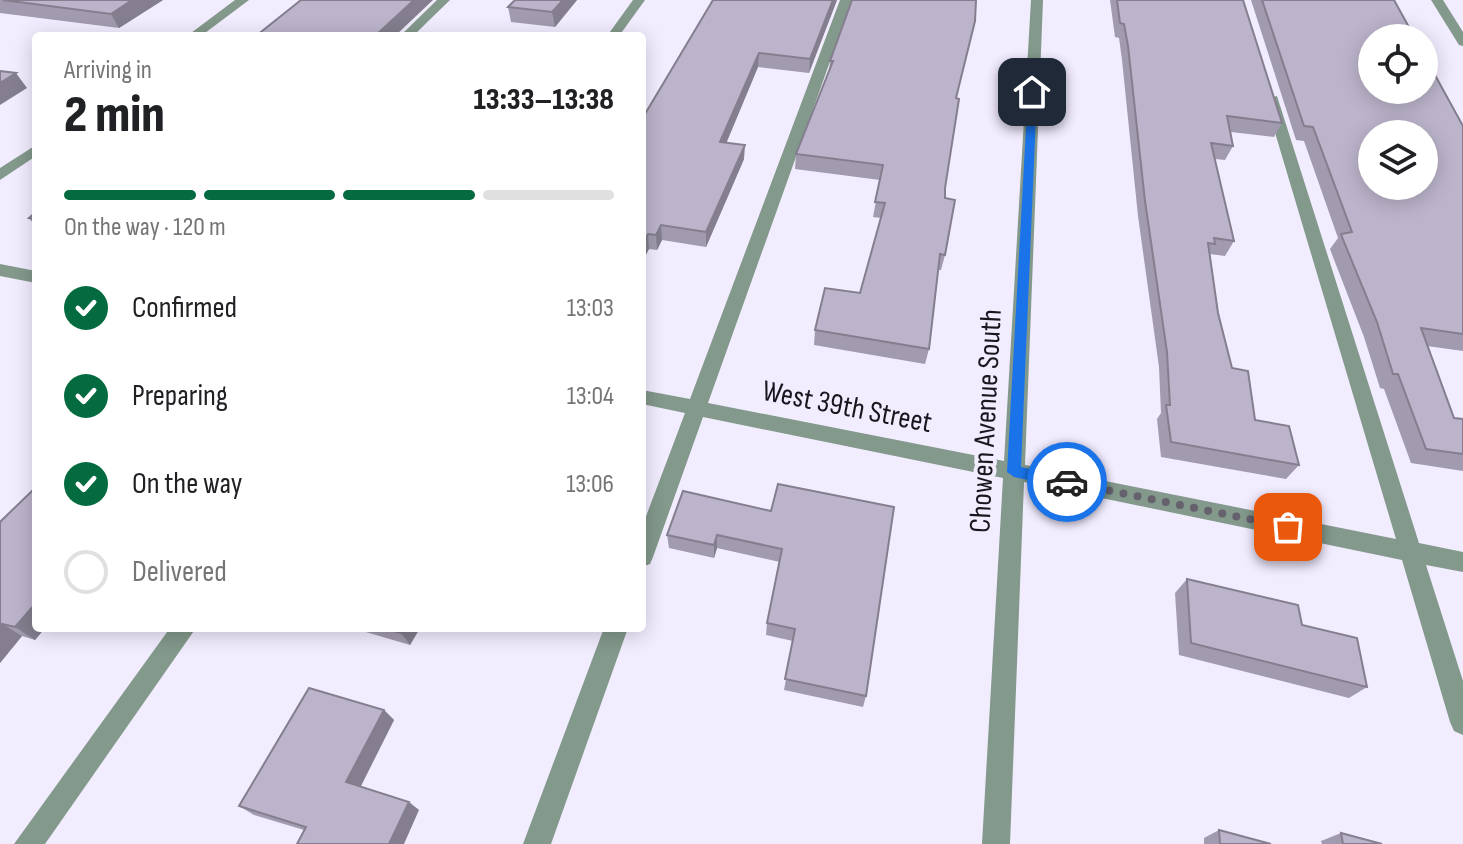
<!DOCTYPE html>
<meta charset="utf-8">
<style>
:root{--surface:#fff;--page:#f6f6f6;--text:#202124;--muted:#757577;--line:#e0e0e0;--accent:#046a40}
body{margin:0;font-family:"Sofia Sans Condensed",sans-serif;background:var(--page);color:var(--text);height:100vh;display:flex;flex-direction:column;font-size:30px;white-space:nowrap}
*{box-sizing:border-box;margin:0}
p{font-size:26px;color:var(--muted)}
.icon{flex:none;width:44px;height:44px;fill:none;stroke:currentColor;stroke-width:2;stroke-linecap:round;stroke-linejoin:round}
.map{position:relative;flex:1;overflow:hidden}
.side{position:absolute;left:32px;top:32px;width:614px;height:600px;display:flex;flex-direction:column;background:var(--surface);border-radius:8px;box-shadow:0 4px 20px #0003}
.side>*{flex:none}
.buttons{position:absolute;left:1358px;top:24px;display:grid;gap:16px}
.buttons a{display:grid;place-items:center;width:80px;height:80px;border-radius:50%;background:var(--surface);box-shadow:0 4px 20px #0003;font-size:40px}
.pin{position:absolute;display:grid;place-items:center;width:68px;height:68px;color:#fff;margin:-34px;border-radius:16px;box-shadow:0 4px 12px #0006}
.courier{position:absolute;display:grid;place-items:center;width:80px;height:80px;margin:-40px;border:6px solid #1a73e8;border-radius:50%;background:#fff;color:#222;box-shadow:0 2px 10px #0007}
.head em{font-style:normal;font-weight:800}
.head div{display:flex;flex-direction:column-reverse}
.head{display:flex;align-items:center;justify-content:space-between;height:136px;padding:0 32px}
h1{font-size:52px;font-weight:800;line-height:60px}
.bar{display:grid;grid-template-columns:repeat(4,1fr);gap:12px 8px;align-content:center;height:96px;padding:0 32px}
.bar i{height:10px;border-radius:6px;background:var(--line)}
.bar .selected{background:var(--accent)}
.bar p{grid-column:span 4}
ol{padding:0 32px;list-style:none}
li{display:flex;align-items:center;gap:24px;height:88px}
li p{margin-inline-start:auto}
li .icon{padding:8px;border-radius:50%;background:var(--accent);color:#fff;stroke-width:4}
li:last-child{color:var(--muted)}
li i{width:44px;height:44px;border:4px solid var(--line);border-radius:50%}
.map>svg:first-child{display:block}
</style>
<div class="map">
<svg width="1463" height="844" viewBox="0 0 1463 844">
<rect width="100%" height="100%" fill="#f2ecff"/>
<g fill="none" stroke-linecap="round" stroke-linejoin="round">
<g fill="#83998b" fill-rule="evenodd">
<polygon points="235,0 249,0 201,36 187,36"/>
<polygon points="437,0 450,0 413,36 400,36"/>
<polygon points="633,0 645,0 619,36 607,36"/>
<polygon points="840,0 852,0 708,403 1004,461 1031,0 1043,0 1025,465 1396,539 1265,99 1277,96 1419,543 1463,552 1463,572 1426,565 1463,681 1463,735 1454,731 1450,722 1402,560 1024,482 1010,844 982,844 1003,478 703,417 653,557 650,564 642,567 642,527 685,413 642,404 642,390 690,399"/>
<polygon points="1431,0 1443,0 1463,32 1463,46 1459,45"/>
<polygon points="36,145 36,156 0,180 0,168"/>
<polygon points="0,264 36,271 36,283 0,276"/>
<polygon points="170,628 196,628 45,844 14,844"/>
<polygon points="604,628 628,628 551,844 523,844"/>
</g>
</g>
<g fill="#a29baf">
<polygon points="0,0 163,0 119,28 0,13"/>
<polygon points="577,0 555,27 511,22 508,7"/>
<polygon points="837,0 809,73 758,67 726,142 744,159 706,247 662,240 657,250 649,249 642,262 642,119"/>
<polygon points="1110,0 1243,0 1282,123 1274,137 1231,132 1233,146 1225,160 1215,159 1234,241 1225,256 1210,254 1218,313 1232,368 1255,420 1299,465 1286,479 1161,457 1157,419 1161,413 1159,367 1138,216 1122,60 1119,38 1115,37"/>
<polygon points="1251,0 1394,0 1463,126 1463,351 1427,346 1454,418 1463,419 1463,471 1411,463 1384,389 1380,388 1364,337 1333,257 1330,249 1338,238 1304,141 1296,140"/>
<polygon points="830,61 956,99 945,188 945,255 941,270 938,270 929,349 925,364 814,345 815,330 860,293 881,218 873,217 880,180 795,169 796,154 829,71"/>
<polygon points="36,212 36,227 29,218"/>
<polygon points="771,511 866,696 863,707 784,690 793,641 766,635 767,623 780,562 717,548 714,558 669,548 667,535"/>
<polygon points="0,522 36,628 45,628 35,640 22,636 0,663"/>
<polygon points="1187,579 1302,625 1367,687 1349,698 1179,655 1175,593"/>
<polygon points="358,628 420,628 410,645 359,630"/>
<polygon points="384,710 394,720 360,787 419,810 304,830 254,815 239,806"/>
<polygon points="1219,830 1271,844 1204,844 1204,838"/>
<polygon points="1341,833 1382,844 1322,844 1321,841"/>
</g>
<g fill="#847e8e">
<polygon points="132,0 163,0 119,28 111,14"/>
<polygon points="414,0 433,0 395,36 375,36"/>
<polygon points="563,0 577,0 555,27 552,12"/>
<polygon points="833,0 837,0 809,73 810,59"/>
<polygon points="759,53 758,67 721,156 720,142"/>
<polygon points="16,73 27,88 0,105 0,83"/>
<polygon points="745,145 744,159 706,247 706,232"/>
<polygon points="661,225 662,240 657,250 656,235"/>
<polygon points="648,234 649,249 642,262 642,244"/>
<polygon points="717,535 717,548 714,558 714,545"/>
<polygon points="36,603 36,628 45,628 35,640 15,627"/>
<polygon points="2,624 22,636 0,663 0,627"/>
<polygon points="404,628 420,628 410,645 401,633"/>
<polygon points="384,710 394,720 358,792 346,782"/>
<polygon points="409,802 419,810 404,844 389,844"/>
</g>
<g fill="#bcb4cb" stroke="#847e8e" stroke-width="2" fill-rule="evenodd">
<polygon points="3,0 132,0 111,14"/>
<polygon points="301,0 414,0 375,36 256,36"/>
<polygon points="515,0 563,0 552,12 508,7"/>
<polygon points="713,0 833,0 810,59 759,53 720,142 745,145 706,232 661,225 656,235 648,234 642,244 642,119"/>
<polygon points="852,0 976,0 975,21 956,98 959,99 945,188 945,198 955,200 945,255 940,254 929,349 815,330 825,288 860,293 885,203 875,202 883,165 796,154 833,61 830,61"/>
<polygon points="1117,0 1243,0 1282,123 1227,116 1233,146 1211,143 1234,241 1214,238 1215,244 1208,243 1218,313 1232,368 1248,371 1255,420 1289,426 1299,465 1171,442 1166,405 1170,405 1167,352 1145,201 1128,46 1124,24 1120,23"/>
<path d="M1262,0h132l21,38h-43v52h52v-35l39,71v208l-42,-6 33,90 9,1v35l-37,-5 -28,-75h-5l-16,-52 -33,-80 -3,-8 11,-2 -39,-105 -9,-1zM1372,134h52v52h-52z"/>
<polygon points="0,71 16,73 0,83"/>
<polygon points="36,212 36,219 29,218"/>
<polygon points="778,484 894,507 866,696 785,679 795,629 767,623 782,549 717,535 714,545 667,535 683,491 771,511"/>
<polygon points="36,487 36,603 15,627 2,624 0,627 0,522"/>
<polygon points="1187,579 1298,605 1302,625 1357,638 1367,687 1191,643"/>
<polygon points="384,628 404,628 401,633"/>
<polygon points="309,688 384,710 346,782 409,802 389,844 297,844 306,827 239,806"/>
<polygon points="1219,830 1271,844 1220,844"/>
<polygon points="1341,833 1382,844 1343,844"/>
</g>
<polygon fill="#1a73e8" points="1032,90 1037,92 1021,467 1072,478 1074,482 1067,488 1014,477 1007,472 1028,92"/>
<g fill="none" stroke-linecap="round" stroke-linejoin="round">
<polyline stroke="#65616d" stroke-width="8" stroke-dasharray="0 14.4" points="1067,482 1288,527"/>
</g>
<g text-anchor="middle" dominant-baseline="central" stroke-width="8" stroke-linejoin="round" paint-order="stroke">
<g font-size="30" fill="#19161e" stroke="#f2ecff">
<text transform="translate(847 407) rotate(11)">West 39th Street</text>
<text transform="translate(986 421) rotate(-87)">Chowen Avenue South</text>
</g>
</g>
</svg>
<div class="buttons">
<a><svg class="icon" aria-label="locate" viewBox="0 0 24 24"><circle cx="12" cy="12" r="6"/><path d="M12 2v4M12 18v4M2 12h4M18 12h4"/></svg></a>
<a><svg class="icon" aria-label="layers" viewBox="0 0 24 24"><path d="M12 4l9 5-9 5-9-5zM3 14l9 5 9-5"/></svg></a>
</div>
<div class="pin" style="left:1288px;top:527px;background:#ea580c"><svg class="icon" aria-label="bag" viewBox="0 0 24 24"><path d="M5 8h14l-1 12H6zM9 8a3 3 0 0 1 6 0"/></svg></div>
<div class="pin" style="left:1032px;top:92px;background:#1f2937"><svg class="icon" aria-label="home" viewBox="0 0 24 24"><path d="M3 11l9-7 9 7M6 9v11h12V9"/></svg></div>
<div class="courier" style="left:1067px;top:482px"><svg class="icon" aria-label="car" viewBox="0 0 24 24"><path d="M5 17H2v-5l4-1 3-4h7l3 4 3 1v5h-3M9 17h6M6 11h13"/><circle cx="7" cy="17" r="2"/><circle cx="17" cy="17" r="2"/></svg></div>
<section class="side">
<div class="head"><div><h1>2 min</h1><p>Arriving in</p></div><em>13:33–13:38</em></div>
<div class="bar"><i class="selected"></i><i class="selected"></i><i class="selected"></i><i></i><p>On the way · 120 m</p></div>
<ol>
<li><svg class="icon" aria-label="check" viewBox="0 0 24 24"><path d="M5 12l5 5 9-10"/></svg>Confirmed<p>13:03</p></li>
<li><svg class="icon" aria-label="check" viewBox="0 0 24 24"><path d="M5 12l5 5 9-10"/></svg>Preparing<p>13:04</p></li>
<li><svg class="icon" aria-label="check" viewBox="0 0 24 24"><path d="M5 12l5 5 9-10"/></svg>On the way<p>13:06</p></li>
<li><i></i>Delivered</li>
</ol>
</section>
</div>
